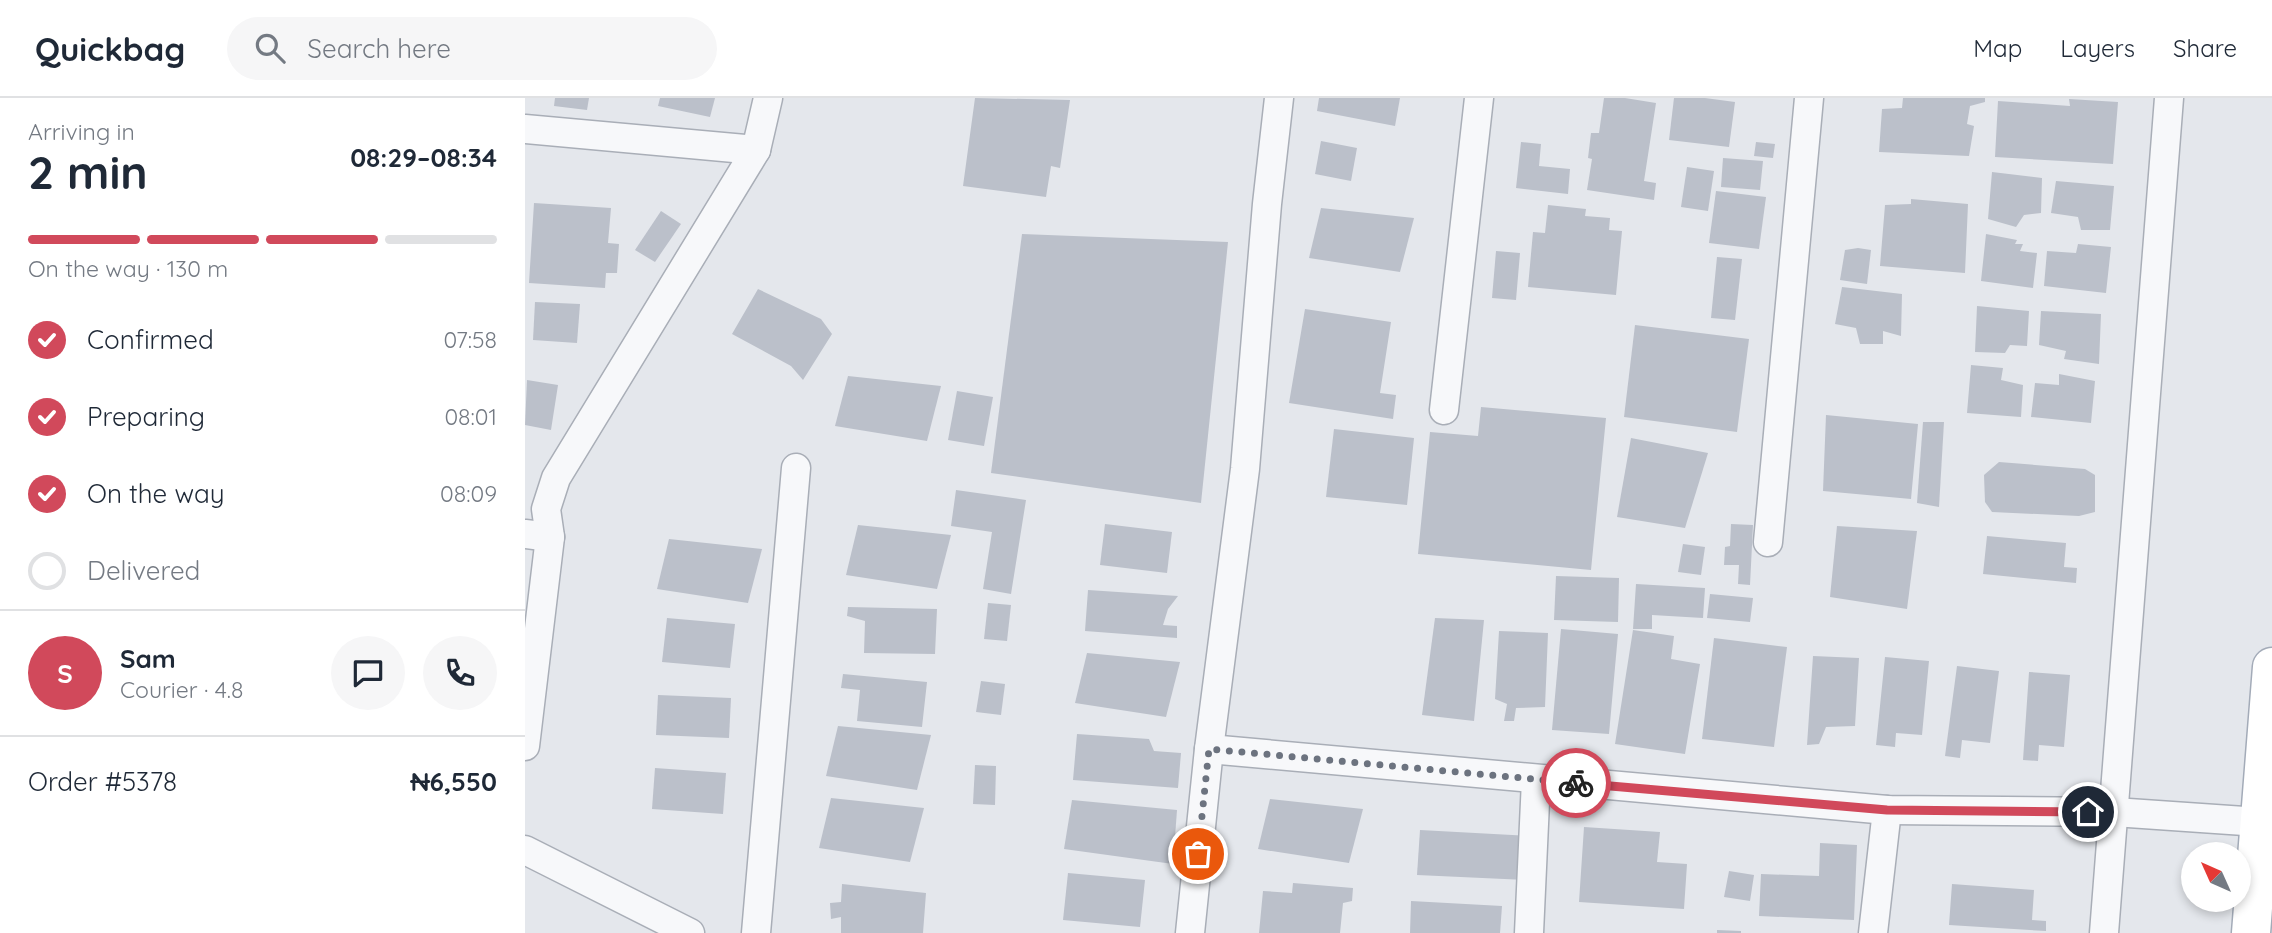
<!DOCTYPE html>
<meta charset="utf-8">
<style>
:root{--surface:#fff;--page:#f6f6f7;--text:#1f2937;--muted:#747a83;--line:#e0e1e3;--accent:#d1495b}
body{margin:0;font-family:Quicksand,sans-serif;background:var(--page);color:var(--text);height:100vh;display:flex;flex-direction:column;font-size:26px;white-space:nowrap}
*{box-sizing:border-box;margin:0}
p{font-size:23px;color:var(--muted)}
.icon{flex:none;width:38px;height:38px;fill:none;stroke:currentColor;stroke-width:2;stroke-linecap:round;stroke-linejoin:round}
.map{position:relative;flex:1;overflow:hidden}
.drawer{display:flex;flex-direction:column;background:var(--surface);width:525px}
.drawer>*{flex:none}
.needle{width:46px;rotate:315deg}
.buttons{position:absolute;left:1656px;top:744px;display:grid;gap:14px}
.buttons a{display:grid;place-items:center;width:70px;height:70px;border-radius:50%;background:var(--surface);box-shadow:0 4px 10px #0003;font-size:35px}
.pin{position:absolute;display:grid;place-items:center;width:60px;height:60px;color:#fff;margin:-30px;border:4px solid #fff;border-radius:50%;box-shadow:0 2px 7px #0007}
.courier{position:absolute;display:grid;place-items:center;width:70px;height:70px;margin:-35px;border:5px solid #d1495b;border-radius:50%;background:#fff;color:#222;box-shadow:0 2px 9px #0007}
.head em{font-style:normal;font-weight:700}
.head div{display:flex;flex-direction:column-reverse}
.head{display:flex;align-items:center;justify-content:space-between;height:119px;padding:0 28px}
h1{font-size:46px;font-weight:700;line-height:52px}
.bar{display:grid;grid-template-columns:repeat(4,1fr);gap:10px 7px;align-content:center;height:84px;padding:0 28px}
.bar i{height:9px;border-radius:5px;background:var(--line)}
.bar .active{background:var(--accent)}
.bar p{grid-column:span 4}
.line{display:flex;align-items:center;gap:18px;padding:0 28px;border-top:2px solid var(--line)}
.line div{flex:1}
.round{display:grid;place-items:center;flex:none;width:74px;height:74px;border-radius:37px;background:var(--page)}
ol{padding:0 28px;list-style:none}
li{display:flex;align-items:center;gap:21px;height:77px}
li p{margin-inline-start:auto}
li .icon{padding:7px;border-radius:50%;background:var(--accent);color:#fff;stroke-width:4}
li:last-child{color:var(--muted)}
li i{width:38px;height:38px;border:4px solid var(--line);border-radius:50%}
header{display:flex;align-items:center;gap:42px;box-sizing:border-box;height:98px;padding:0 35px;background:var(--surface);border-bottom:2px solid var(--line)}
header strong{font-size:33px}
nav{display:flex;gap:38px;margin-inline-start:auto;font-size:24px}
.search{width:490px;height:63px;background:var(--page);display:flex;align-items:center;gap:18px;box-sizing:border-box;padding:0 24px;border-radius:38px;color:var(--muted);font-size:26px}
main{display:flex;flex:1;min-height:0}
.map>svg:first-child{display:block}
</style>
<header>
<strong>Quickbag</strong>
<div class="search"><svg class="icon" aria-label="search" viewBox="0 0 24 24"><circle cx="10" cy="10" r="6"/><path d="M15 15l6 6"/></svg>Search here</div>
<nav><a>Map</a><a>Layers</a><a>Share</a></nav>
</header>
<main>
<section class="drawer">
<div class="head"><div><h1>2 min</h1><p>Arriving in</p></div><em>08:29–08:34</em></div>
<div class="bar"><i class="active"></i><i class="active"></i><i class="active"></i><i></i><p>On the way · 130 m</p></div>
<ol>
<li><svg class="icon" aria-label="check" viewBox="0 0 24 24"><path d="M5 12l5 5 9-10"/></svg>Confirmed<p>07:58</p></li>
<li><svg class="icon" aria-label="check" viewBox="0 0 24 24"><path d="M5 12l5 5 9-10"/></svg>Preparing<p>08:01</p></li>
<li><svg class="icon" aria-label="check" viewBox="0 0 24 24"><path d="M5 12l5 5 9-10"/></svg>On the way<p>08:09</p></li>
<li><i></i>Delivered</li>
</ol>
<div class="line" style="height:126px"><b class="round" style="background:var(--accent);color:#fff">S</b><div><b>Sam</b><p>Courier · 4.8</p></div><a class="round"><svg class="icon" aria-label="chat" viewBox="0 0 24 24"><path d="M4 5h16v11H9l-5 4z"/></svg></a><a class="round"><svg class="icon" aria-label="phone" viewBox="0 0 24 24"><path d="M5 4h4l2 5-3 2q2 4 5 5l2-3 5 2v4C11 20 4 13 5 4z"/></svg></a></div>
<div class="line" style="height:91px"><div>Order #5378</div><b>₦6,550</b></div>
</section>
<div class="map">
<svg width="1747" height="835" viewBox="0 0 1747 835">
<rect width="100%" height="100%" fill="#e4e7ec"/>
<g fill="#bbc0ca">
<polygon points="30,0 64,0 62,12 29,8"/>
<polygon points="135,0 190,0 185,19 133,8"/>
<polygon points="450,0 545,2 535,70 526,68 521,99 438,88"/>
<polygon points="794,0 875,0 870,28 792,13"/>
<polygon points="1079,0 1100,0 1131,5 1119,83 1131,85 1129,102 1062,92 1067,61 1063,60 1066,35 1074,35"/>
<polygon points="1149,0 1180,0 1210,4 1204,49 1144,42"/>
<polygon points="1378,0 1460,0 1460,4 1445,8 1442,26 1449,28 1444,58 1354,54 1357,11 1377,10"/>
<polygon points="1544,1 1593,4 1588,66 1470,59 1473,3 1545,8"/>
<polygon points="796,43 832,50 826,83 790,76"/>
<polygon points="996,44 1016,46 1014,68 1045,71 1043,96 991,90"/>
<polygon points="1231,44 1250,46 1248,60 1229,58"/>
<polygon points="1198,60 1238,63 1235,92 1196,89"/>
<polygon points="1162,69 1189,73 1183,113 1156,109"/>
<polygon points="1467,74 1517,80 1516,115 1499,117 1491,129 1463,121"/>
<polygon points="1531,83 1589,88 1585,132 1556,132 1553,119 1526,115"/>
<polygon points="1191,93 1241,99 1234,151 1184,145"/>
<polygon points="1386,101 1443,106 1440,175 1355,168 1360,107 1386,106"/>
<polygon points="9,105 86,110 83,145 94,146 92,175 81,175 80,190 4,185"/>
<polygon points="1023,107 1061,111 1060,118 1085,120 1084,132 1097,133 1091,197 1003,189 1008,134 1020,135"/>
<polygon points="796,110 889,120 875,174 784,160"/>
<polygon points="136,113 156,126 130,164 110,152"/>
<polygon points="497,136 703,144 676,405 466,375"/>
<polygon points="1461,136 1492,142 1490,146 1498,146 1495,153 1512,155 1508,190 1456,183"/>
<polygon points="1553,146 1586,149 1581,195 1519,188 1522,153 1551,155"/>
<polygon points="1333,150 1346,152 1342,186 1315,182 1320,152"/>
<polygon points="971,153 995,155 991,202 967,200"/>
<polygon points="1192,159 1217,161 1210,222 1186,220"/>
<polygon points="1317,189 1377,196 1376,238 1358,233 1358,246 1335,246 1331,230 1310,226"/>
<polygon points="233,191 296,221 307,236 278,282 266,268 207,236"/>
<polygon points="10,204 55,206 52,245 8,242"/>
<polygon points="1452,208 1504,213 1502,248 1485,247 1480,255 1450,254"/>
<polygon points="780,211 866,224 855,295 871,297 868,321 764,305"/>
<polygon points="1516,213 1576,216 1574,266 1539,261 1541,253 1514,247"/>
<polygon points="1110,227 1224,241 1212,334 1099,319"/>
<polygon points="1446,267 1478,270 1476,282 1498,287 1496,319 1442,315"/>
<polygon points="1534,276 1570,283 1566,325 1506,319 1510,285 1534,287"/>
<polygon points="323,278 416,288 402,343 310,328"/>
<polygon points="2,282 33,287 26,332 0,327"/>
<polygon points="432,293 468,299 459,348 423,342"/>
<polygon points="956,309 1081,320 1066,472 893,456 905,334 953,338"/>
<polygon points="1301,317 1393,326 1386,401 1298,393"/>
<polygon points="1398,324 1419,324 1414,409 1392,405"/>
<polygon points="809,331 889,340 882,407 801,399"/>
<polygon points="1106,340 1183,355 1160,430 1092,419"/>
<polygon points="1474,364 1560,371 1570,377 1570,414 1554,418 1467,414 1460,404 1459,377"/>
<polygon points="431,392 501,402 486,496 458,491 467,434 426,428"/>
<polygon points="580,426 647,434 642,475 575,467"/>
<polygon points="1206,426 1228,427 1225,487 1213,486 1214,467 1199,467 1200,449 1205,448"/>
<polygon points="333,427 426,437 412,491 321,477"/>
<polygon points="1312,428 1392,433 1382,511 1305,499"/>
<polygon points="1462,438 1541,445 1539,469 1552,470 1551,485 1458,476"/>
<polygon points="144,441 237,451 223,505 132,491"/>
<polygon points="1158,446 1180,449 1176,477 1153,474"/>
<polygon points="1031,478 1094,480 1093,524 1029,522"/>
<polygon points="1111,486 1180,490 1178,520 1127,517 1127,531 1108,531"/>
<polygon points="563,492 653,498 643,511 638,527 652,528 652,540 560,533"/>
<polygon points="1185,496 1228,500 1225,524 1182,520"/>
<polygon points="463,505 486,507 482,543 459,541"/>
<polygon points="323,509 412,511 410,556 339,555 340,523 322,518"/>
<polygon points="142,520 210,526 205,570 137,564"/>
<polygon points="910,520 959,522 949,623 897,617"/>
<polygon points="1036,531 1093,536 1084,636 1027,632"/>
<polygon points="1108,532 1149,538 1146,561 1175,566 1160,656 1090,646"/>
<polygon points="974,533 1023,535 1020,609 991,610 989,623 979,623 982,606 970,601"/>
<polygon points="1189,540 1262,549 1249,649 1177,641"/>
<polygon points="562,555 655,564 641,619 550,605"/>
<polygon points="1288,558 1334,560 1330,628 1301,629 1294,646 1282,647"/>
<polygon points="1360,559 1404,563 1397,637 1371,635 1370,649 1351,647"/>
<polygon points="1432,568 1474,573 1465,645 1437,642 1435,660 1420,658"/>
<polygon points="1504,574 1545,577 1539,649 1514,647 1513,663 1498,662"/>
<polygon points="318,576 402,584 397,629 332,623 335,592 316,590"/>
<polygon points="456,583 480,586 476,617 451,614"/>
<polygon points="133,597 206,600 204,640 131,637"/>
<polygon points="313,628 406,637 392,692 301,678"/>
<polygon points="552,636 624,641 629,653 656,655 653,690 548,682"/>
<polygon points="450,667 471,668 470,707 448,706"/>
<polygon points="130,670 201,675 198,716 127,711"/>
<polygon points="306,700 399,710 385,764 294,750"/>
<polygon points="745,701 838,711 824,765 733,751"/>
<polygon points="547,702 652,712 648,766 539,751"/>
<polygon points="1059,729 1135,734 1132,764 1162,766 1159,811 1054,804"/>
<polygon points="895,732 1004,738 1001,782 892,777"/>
<polygon points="1295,745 1332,747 1329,822 1234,818 1236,776 1294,778"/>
<polygon points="1204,773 1229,777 1225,803 1199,799"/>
<polygon points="543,775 620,782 615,829 538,822"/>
<polygon points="768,785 828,790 827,803 818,805 815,835 734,835 738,793 767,795"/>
<polygon points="317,786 401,795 398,835 316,835 316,819 306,821 305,805 316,804"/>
<polygon points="1427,786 1509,792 1507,822 1521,823 1521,833 1424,827"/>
<polygon points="886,803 977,808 975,835 885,835"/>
<polygon points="1192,832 1216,833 1216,835 1192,835"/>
</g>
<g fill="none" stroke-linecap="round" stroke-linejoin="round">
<g stroke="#a9aeb7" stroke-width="31">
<g id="street">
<polyline points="0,31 231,52"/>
<polyline points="919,312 954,0"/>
<polyline points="0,436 25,439"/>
<polyline points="1243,444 1284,0"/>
<polyline points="0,648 25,439 21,411 31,380 231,52 243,0"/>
<polyline points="684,651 1362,712 1589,714 1734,724"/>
<polyline points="0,752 165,835"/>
<polyline points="231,835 271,370"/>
<polyline points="665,835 684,651 720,371 742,106 754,0"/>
<polyline points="1004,835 1011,682"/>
<polyline points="1348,835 1362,712"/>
<polyline points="1579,835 1644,0"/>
</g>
</g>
<g stroke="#a3abb8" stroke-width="41">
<polyline id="primary" points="1726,835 1747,569"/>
</g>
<use href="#street" stroke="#f7f8fa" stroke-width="28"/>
<use href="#primary" stroke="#fff" stroke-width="38"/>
</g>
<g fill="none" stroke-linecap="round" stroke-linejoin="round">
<polyline stroke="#6c737f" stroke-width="7" stroke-dasharray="0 12.6" points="673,756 684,651 1051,685"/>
<polyline stroke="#d1495b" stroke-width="9" points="1051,685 1362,712 1563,714"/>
</g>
</svg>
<div class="buttons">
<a><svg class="needle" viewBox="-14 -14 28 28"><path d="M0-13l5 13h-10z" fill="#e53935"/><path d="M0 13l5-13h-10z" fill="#747a83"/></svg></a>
</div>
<div class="pin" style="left:673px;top:756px;background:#ea580c"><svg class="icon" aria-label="bag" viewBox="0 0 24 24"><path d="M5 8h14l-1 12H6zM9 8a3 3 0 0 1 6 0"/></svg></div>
<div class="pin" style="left:1563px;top:714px;background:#1f2937"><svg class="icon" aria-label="home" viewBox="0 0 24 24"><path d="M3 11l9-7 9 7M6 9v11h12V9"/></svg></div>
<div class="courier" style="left:1051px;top:685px"><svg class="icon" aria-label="bike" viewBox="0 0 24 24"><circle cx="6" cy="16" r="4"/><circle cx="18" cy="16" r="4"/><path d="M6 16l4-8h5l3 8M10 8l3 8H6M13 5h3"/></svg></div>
</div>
</main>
